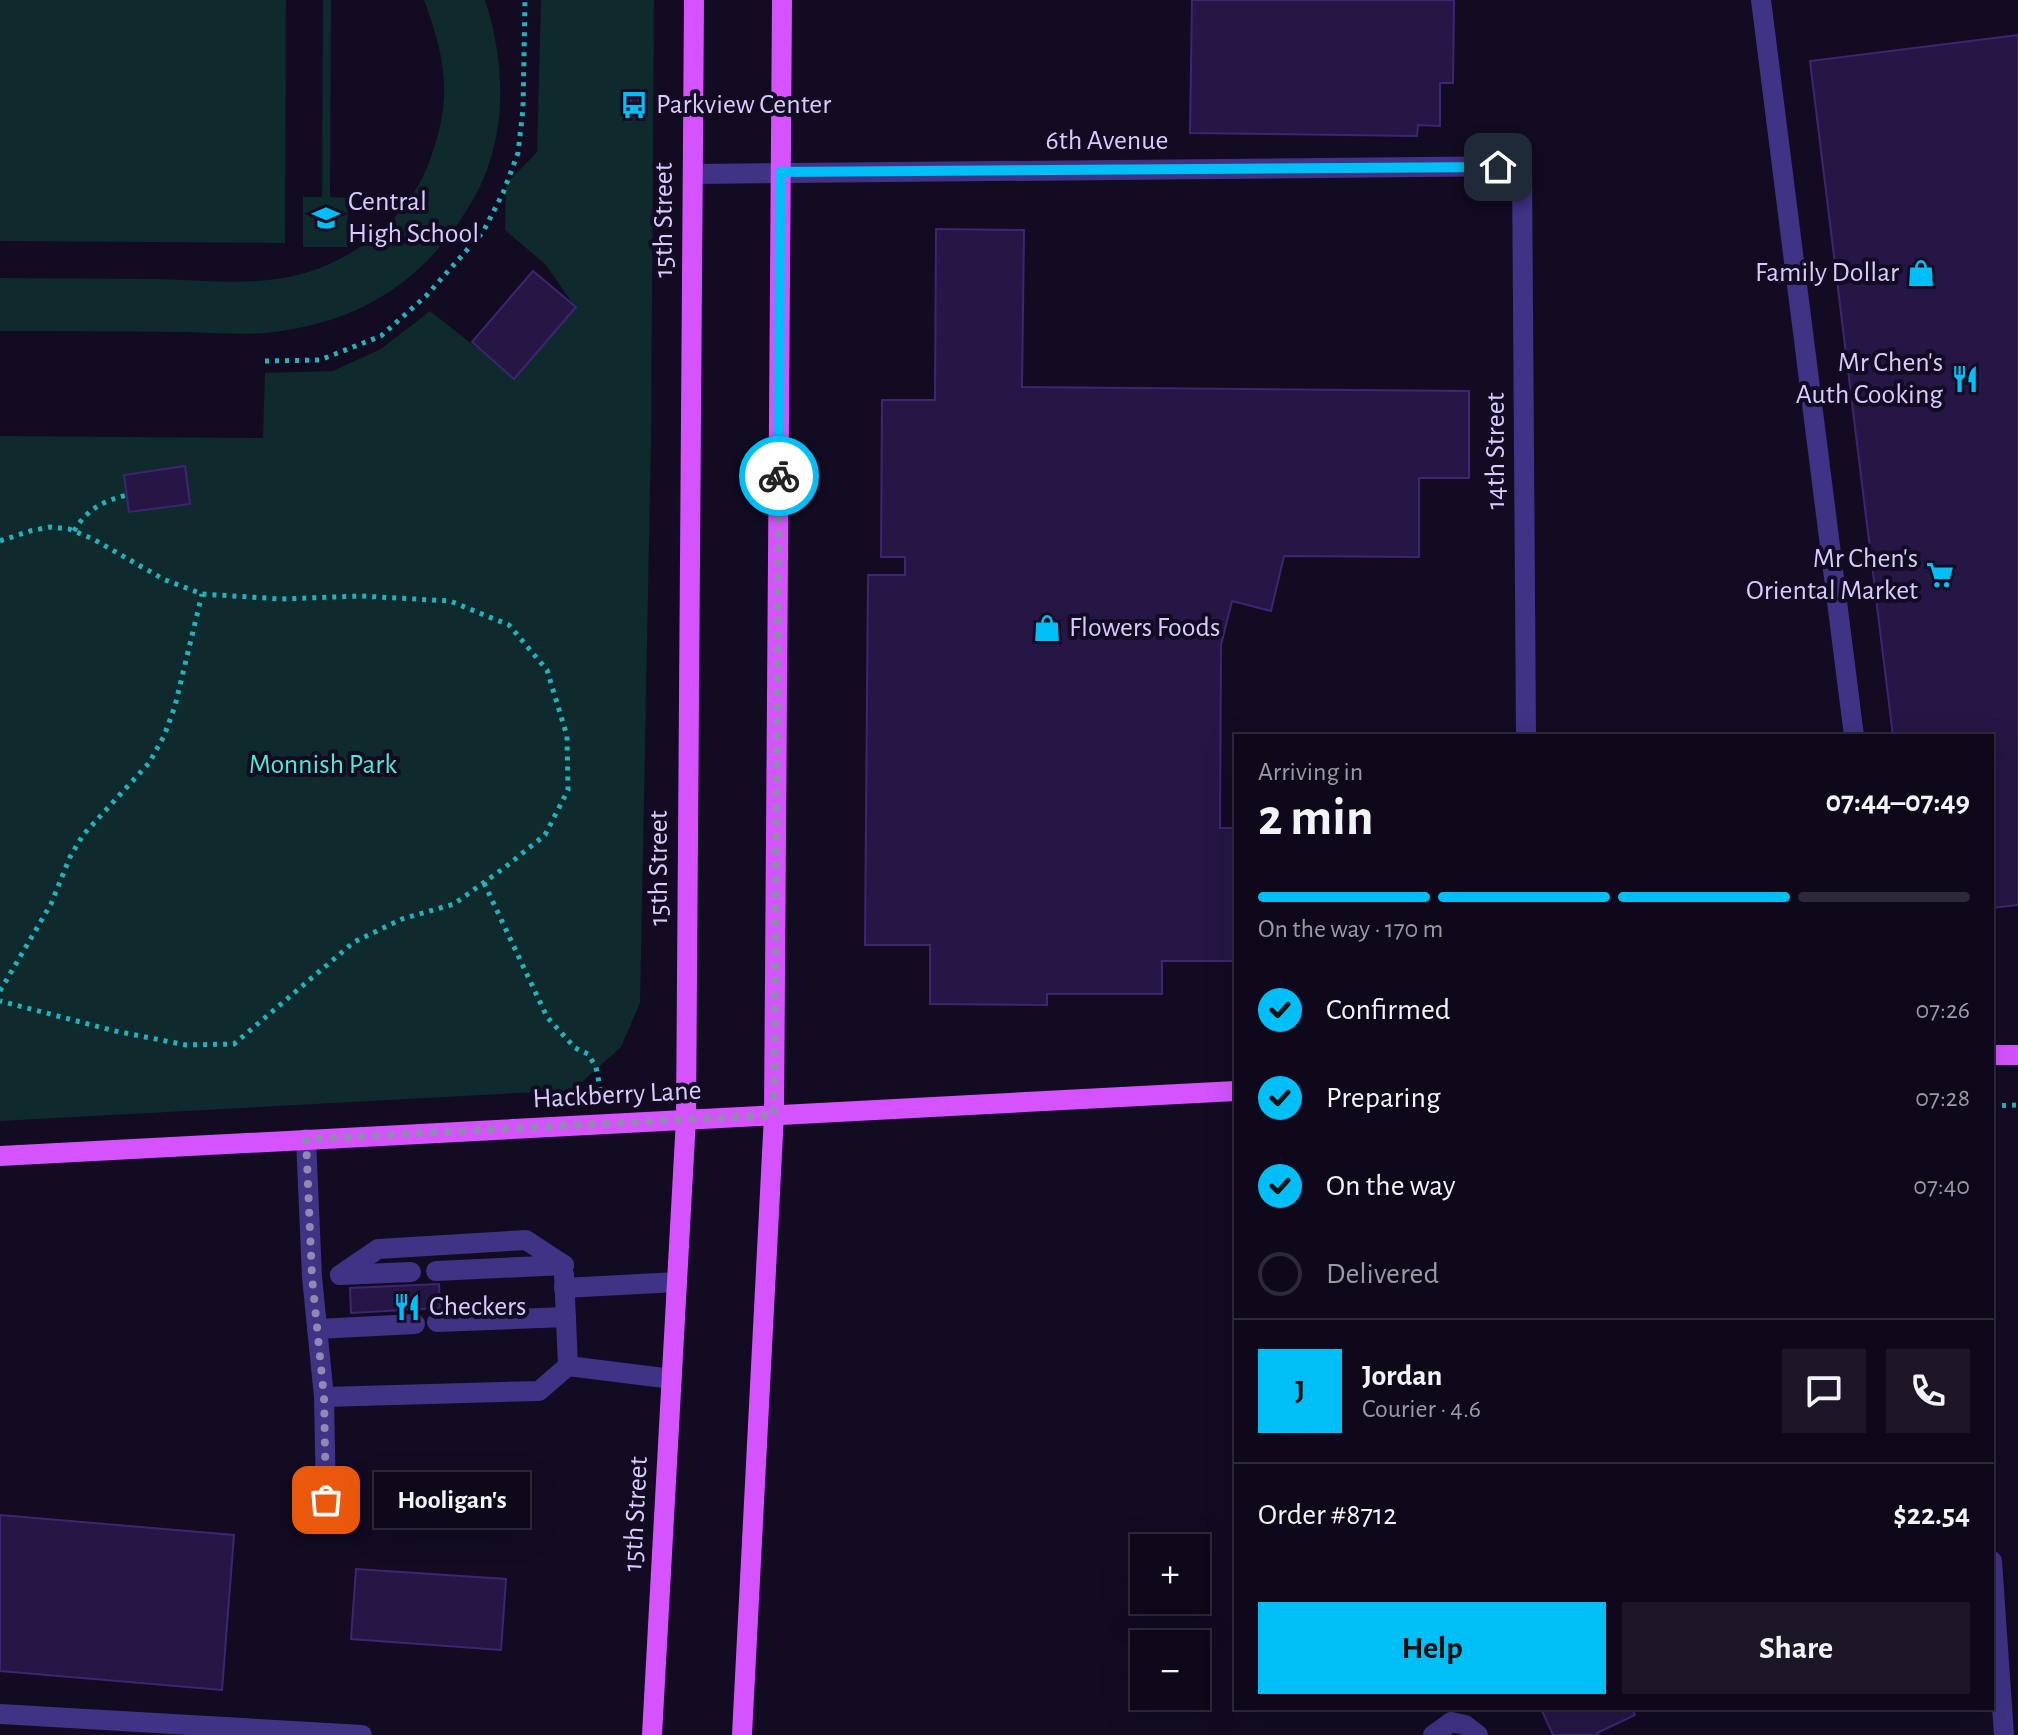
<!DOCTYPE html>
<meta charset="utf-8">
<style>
:root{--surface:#0e081a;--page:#1c1627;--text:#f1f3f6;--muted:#9b9aa2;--line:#2e2939;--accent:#00bff7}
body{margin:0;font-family:"Alegreya Sans",sans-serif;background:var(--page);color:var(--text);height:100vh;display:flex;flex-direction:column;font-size:30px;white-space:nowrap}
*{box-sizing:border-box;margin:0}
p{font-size:26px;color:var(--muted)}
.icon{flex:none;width:44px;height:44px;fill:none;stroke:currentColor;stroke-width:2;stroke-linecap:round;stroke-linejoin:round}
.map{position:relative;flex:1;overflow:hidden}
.drawer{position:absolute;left:1234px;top:734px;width:760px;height:976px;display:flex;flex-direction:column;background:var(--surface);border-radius:0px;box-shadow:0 8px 32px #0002,0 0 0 2px var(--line)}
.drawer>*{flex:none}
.tools{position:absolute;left:1130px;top:1534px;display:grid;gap:16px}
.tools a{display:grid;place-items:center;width:80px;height:80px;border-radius:0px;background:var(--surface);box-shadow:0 8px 32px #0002,0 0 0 2px var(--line);font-size:40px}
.pin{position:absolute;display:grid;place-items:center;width:68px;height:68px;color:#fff;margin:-34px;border-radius:16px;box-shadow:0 4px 12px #0006}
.courier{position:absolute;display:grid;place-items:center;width:80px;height:80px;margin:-40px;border:6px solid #00bff7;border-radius:50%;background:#fff;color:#222;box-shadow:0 2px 10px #0007}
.bubble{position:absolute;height:56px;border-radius:0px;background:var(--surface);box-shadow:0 8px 32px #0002,0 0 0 2px var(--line);font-size:26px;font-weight:600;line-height:56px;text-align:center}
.headline em{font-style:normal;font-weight:600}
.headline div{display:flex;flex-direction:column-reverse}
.headline{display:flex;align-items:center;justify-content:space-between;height:136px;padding:0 24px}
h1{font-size:52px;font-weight:600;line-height:60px}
.bar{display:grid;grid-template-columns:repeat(4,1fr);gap:12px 8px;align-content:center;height:96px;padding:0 24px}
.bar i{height:10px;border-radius:6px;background:var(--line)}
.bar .active{background:var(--accent)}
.bar p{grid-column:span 4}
.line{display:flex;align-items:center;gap:20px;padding:0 24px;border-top:2px solid var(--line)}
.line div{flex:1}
.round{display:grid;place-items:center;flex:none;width:84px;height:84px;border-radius:0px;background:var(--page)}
ol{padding:0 24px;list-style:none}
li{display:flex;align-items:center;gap:24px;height:88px}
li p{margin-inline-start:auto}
li .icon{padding:8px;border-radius:50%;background:var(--accent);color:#111;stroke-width:4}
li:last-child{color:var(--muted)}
li i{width:44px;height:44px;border:4px solid var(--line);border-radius:50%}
.action{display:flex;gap:16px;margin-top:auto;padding:16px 24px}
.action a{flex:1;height:92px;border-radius:0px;background:var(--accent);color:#111;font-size:32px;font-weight:600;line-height:92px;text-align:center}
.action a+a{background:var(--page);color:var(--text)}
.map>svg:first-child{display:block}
</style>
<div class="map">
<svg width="2018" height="1735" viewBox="0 0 2018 1735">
<rect width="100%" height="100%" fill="#120b22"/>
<g fill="#0e2a2c">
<polygon points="0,0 286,0 285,243 0,241"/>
<polygon points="323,0 331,0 330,197 348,198 347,247 303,247 303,197 322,197"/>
<path d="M424,0h61c22,68 23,143 -15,205 -46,76 -108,116 -196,127 -32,4 -66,0 -98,0 -58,-1 -117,-1 -176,-1v-53c53,0 106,1 158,1 36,1 74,5 110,1 68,-6 135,-51 160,-115 25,-65 19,-102 -4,-165z"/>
<polygon points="541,0 654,0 651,440 640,1003 621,1047 573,1090 0,1121 0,436 263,438 265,373 333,371 381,349 430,311 515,378 575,307 546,265 505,230 506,184 537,152"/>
</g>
<g fill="#251645" stroke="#3e2573" stroke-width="2">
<polygon points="1192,0 1454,0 1453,83 1440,83 1440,126 1418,125 1417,136 1190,133"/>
<polygon points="2018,35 2018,905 1992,908 1992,736 1893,736 1810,61"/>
<polygon points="631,97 639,98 639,115 630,115"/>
<polygon points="936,229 1024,230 1022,387 1469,391 1469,478 1419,478 1419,557 1284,556 1271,611 1232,601 1221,645 1220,828 1236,828 1236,961 1162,961 1162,994 1047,994 1047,1005 930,1004 930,945 865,945 868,575 905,575 905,557 881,557 882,400 935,400"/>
<polygon points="533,271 576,307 514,379 472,342"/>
<polygon points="185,466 190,504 129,512 124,475"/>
<polygon points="439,1284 440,1308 351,1313 350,1288"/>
<polygon points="0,1515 234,1535 222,1690 0,1671"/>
<polygon points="356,1569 506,1579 501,1650 351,1639"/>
<polygon points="1548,1708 1632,1708 1635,1715 1597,1733 1598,1735 1553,1735 1542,1711"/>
</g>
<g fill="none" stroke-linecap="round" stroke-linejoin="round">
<g stroke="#23b2bc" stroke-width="5" stroke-dasharray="4 6" stroke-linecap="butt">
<polyline points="265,361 320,360 381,336 426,296 483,232 503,193 518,153 523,109 525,0"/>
<path d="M74,531c13,-22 29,-30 53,-36"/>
<polyline points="0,541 30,531 50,527 69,529 93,539 163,579 202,594 282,599 361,596 450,601 509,625 547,670 567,736 568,790 545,835 504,868 454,904 402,919 354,942 234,1044 186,1045 115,1031 0,1001"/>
<polyline points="484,883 547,1017 575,1048 588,1054 596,1067 600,1088"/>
<polyline points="0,991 51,904 70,857 83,835 149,763 164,736 175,706 202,594"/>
<polyline points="1992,1106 2018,1105"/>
</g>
<g stroke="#403285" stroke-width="20">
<polyline points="1761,0 1854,736"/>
<polyline points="693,174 1522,166 1526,736"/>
<polyline points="306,1139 312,1277 324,1397 326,1500"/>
<polyline points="436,1271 564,1265"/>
<polyline points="564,1274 568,1366"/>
<polyline points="340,1275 378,1249 526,1240 564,1265"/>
<polyline points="340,1275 411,1272"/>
<polyline points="564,1288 677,1282"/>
<polyline points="437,1322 566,1317"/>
<polyline points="317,1329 415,1324"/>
<polyline points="324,1397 539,1391 568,1366 672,1379"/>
<polyline points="1992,1561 2004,1735"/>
<polyline points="0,1714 362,1735"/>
<polyline points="1433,1735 1451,1722 1465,1725 1478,1735"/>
</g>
<g stroke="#d453ff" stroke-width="20">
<polyline points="1992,1055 2018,1055"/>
<polyline points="0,1156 1236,1091"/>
<polyline points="652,1735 686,1119 694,0"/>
<polyline points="742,1735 774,1115 782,0"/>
</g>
</g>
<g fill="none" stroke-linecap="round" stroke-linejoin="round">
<polyline stroke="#9388b2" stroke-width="8" stroke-dasharray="0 14.4" points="326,1500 324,1397 312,1277 306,1139 774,1115 779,476"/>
<polyline stroke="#00bff7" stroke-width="10" points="779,476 780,172 1498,167"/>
</g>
<defs>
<g id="bus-bare" transform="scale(2.16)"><path d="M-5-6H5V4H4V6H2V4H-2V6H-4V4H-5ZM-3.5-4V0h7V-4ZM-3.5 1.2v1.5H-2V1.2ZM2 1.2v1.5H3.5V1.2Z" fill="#00bff7" stroke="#120b22" stroke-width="2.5" paint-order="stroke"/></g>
<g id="school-bare" transform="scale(2.16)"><path d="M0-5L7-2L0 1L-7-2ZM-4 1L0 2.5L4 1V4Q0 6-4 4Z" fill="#00bff7" stroke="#120b22" stroke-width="2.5" paint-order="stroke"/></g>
<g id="shop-bare" transform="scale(2.16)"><path d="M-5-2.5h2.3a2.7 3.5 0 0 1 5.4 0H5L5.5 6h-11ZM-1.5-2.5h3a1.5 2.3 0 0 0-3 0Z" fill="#00bff7" stroke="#120b22" stroke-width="2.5" paint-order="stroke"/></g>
<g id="restaurant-bare" transform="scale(2.16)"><path d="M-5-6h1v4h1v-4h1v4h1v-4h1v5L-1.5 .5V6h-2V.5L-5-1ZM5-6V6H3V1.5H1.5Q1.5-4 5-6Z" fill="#00bff7" stroke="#120b22" stroke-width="2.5" paint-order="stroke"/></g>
<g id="supermarket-bare" transform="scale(2.16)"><path d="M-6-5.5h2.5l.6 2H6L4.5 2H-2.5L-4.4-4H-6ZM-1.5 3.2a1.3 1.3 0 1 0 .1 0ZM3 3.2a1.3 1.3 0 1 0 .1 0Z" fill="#00bff7" stroke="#120b22" stroke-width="2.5" paint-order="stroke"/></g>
</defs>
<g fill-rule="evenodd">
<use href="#bus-bare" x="634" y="105"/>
<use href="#school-bare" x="326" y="218"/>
<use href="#shop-bare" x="1921" y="273"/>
<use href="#restaurant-bare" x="1965" y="379"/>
<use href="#supermarket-bare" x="1940" y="575"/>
<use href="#shop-bare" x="1047" y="628"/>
<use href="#restaurant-bare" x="407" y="1307"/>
</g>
<g text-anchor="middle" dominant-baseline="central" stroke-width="8" stroke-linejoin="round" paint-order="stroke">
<g font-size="28" fill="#d8ccff" stroke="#120b22" text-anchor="start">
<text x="656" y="105">Parkview Center</text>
<text x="348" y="202">Central<tspan x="348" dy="32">High School</tspan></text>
<text x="1899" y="273" text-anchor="end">Family Dollar</text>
<text x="1943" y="363" text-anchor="end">Mr Chen's<tspan x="1943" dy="32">Auth Cooking</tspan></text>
<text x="1918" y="559" text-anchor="end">Mr Chen's<tspan x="1918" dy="32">Oriental Market</tspan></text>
<text x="1069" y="628">Flowers Foods</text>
<text x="429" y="1307">Checkers</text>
</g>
<g font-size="28" fill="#d8ccff" stroke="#120b22">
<text x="1107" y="141">6th Avenue</text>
<text transform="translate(664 220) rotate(-90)">15th Street</text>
<text transform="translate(1496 451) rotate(-90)">14th Street</text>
<text transform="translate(659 868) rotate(-90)">15th Street</text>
<text transform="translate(617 1095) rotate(-3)">Hackberry Lane</text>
<text transform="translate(636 1514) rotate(-87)">15th Street</text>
</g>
<g font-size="28" fill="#4eead6" stroke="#120b22">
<text x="323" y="765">Monnish Park</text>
</g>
</g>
</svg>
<div class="tools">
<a>+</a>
<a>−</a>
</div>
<div class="pin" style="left:326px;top:1500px;background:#ea580c"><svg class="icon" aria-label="bag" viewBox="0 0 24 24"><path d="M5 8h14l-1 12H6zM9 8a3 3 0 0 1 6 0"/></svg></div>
<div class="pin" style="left:1498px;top:167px;background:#1f2937"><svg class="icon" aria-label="home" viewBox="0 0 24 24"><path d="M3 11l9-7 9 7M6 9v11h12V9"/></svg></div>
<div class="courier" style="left:779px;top:476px"><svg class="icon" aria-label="bike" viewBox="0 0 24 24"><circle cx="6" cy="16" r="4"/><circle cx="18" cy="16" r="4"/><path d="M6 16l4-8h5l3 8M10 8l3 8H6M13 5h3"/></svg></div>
<div class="bubble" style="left:374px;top:1472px;width:156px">Hooligan's</div>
<section class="drawer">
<div class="headline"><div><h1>2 min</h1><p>Arriving in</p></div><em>07:44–07:49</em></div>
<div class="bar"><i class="active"></i><i class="active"></i><i class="active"></i><i></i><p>On the way · 170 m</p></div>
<ol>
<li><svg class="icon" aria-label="check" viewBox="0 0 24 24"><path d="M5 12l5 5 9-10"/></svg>Confirmed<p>07:26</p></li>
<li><svg class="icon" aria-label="check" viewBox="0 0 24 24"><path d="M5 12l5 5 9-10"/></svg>Preparing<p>07:28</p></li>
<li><svg class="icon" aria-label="check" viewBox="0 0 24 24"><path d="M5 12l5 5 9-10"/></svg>On the way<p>07:40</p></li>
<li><i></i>Delivered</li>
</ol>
<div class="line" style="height:144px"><b class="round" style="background:var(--accent);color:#111">J</b><div><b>Jordan</b><p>Courier · 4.6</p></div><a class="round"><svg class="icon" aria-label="chat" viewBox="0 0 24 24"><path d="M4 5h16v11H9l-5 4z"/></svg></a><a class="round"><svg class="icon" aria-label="phone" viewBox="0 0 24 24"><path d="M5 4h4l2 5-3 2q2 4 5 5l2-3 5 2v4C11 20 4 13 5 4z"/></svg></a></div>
<div class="line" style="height:104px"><div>Order #8712</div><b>$22.54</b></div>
<div class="action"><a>Help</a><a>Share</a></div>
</section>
</div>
